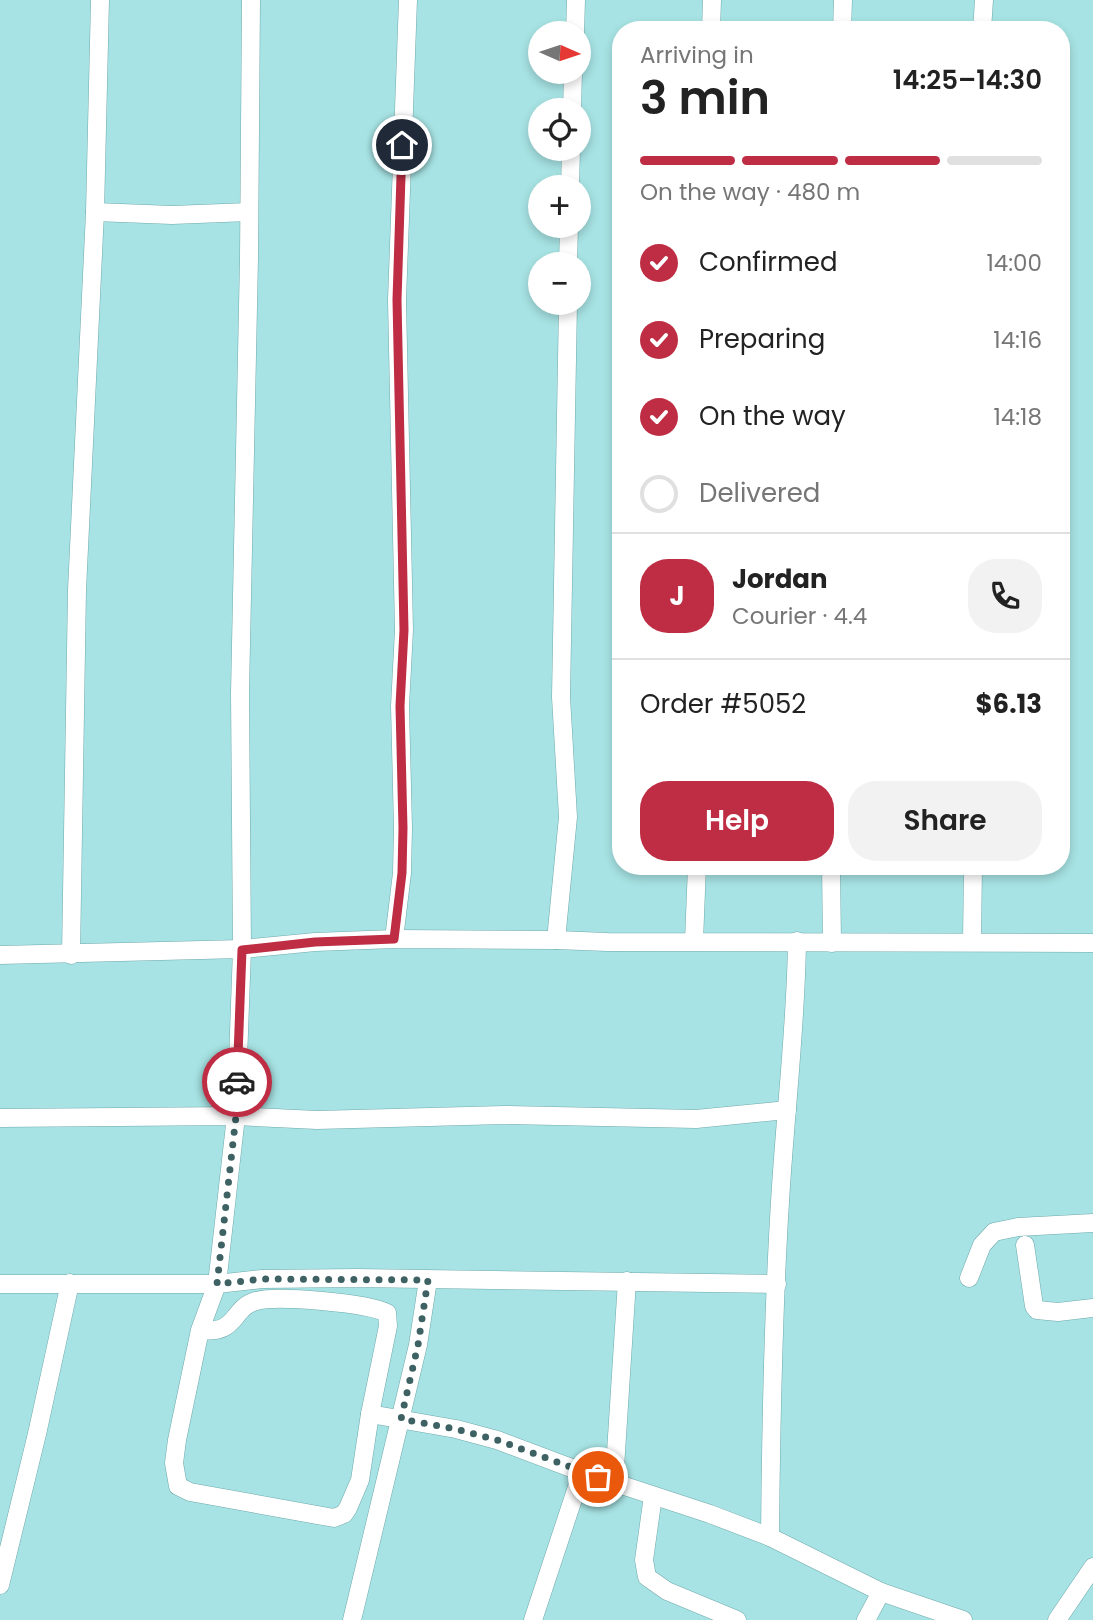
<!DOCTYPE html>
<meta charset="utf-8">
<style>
:root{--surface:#fff;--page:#f2f2f2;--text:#222;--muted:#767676;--line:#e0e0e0;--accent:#be2d43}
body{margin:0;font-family:Poppins,sans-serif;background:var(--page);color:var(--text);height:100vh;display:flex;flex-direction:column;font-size:26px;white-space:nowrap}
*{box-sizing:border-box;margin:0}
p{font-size:23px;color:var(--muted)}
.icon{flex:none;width:38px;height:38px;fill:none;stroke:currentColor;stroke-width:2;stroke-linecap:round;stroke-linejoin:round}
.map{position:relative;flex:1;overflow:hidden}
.sheet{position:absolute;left:612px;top:21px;width:458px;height:854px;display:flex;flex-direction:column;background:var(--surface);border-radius:28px;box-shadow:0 4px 10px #0003}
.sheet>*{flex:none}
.needle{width:46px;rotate:93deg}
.tools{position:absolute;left:528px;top:21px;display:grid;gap:14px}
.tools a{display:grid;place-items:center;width:63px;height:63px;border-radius:50%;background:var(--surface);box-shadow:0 4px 10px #0003;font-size:35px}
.pin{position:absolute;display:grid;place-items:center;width:60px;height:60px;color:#fff;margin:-30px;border:4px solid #fff;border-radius:50%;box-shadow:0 2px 7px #0007}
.courier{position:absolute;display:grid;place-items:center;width:70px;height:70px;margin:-35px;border:5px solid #be2d43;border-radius:50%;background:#fff;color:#222;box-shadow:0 2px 9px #0007}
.headline em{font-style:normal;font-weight:600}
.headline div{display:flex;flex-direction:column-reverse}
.headline{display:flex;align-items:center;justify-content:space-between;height:119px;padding:0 28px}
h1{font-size:46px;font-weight:600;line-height:52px}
.bar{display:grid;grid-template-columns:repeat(4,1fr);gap:10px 7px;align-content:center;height:84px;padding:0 28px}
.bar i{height:9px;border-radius:5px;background:var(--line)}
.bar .on{background:var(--accent)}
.bar p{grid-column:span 4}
.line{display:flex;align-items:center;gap:18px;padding:0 28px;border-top:2px solid var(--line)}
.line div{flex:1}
.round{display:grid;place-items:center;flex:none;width:74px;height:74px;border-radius:28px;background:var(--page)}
ol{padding:0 28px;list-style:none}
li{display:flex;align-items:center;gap:21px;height:77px}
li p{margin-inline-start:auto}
li .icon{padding:7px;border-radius:50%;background:var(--accent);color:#fff;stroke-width:4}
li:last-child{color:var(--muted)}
li i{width:38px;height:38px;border:4px solid var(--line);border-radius:50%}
.button{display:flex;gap:14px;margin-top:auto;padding:14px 28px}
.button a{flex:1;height:80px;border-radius:28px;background:var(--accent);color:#fff;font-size:28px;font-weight:600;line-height:80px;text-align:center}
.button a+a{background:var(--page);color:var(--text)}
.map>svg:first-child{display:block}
</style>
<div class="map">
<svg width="1093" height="1620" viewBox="0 0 1093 1620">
<rect width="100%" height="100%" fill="#a7e3e4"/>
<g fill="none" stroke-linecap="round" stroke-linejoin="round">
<g stroke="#6fa9ab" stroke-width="19">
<g id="minor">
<polyline points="711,30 712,0"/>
<polyline points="842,30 843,0"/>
<polyline points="982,30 984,0"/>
<polyline points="575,33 576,0"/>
<polyline points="572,110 573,72"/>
<polyline points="570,187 571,149"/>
<polyline points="95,212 172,215 249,212"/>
<polyline points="568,264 569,226"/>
<polyline points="831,866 832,943"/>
<polyline points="394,939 402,873 403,828 400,706 404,630 397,300 408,0"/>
<polyline points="556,940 568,817 561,697 568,303"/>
<polyline points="694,941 697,866"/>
<polyline points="972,942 973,866"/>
<polyline points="0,955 242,949 315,942 394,939 556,940 607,942 1093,943"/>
<polyline points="71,955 77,590 95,212 100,0"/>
<polyline points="0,1118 236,1116 317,1120 504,1115 696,1119 787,1110"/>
<polyline points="1025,1245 1034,1306 1037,1310 1058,1312 1093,1308"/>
<polyline points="969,1278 982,1245 994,1232 1018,1227 1093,1223"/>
<polyline points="0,1284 217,1284 262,1279 357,1278 777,1284"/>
<path d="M200,1330c38,5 31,-22 56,-29 22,-6 111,2 131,12l1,13 -18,88 -10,66 -12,28 -4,6 -10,4 -144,-26 -12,-6 -4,-23 3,-23 23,-110 17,-46 19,-168 6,-167 -2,-256 9,-435 2,-258"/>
<polyline points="370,1414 456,1429 497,1440 582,1472 710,1514 770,1537 881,1592 963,1620"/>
<polyline points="614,1483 627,1281"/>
<polyline points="653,1496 644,1560 647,1577 667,1591 737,1620"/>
<path d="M770,1537c1,-112 3,-223 10,-335 5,-87 16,-174 17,-261"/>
<polyline points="0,1585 37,1434 70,1283"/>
<polyline points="352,1620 418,1345 428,1280"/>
<polyline points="533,1620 582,1472"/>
<polyline points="866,1620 881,1592"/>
<polyline points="1057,1620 1093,1567"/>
</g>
</g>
<use href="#minor" stroke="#fff" stroke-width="18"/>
</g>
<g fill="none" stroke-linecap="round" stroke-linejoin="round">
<polyline stroke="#3e6263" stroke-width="7" stroke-dasharray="0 12.6" points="237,1082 236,1116 217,1284 262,1279 428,1280 418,1345 401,1419 456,1429 497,1440 598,1477"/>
<polyline stroke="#be2d43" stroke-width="9" points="237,1082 242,950 315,942 394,939 402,873 403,828 400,706 404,630 397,300 402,145"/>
</g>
</svg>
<div class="tools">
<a><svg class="needle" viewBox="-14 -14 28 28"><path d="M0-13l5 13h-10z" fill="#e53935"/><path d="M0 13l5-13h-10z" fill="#767676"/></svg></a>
<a><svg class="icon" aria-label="locate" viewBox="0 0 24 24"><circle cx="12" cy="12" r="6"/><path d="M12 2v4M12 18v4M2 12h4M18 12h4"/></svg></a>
<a>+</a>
<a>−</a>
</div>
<div class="pin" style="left:598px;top:1477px;background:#ea580c"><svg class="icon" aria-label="bag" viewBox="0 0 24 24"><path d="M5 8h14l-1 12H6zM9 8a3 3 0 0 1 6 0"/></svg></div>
<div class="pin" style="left:402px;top:145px;background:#1f2937"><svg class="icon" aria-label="home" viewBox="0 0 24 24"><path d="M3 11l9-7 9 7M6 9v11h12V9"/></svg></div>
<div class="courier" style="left:237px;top:1082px"><svg class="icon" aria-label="car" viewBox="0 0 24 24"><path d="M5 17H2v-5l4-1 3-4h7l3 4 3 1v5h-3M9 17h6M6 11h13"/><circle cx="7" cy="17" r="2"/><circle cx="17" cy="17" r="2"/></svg></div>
<section class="sheet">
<div class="headline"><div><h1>3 min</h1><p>Arriving in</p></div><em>14:25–14:30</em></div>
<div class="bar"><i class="on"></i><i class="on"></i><i class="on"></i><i></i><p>On the way · 480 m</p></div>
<ol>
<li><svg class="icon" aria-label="check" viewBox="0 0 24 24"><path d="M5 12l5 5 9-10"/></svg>Confirmed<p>14:00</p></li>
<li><svg class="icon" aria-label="check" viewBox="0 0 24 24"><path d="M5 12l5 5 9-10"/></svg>Preparing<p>14:16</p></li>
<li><svg class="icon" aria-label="check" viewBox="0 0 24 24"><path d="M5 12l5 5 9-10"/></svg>On the way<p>14:18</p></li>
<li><i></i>Delivered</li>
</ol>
<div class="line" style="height:126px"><b class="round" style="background:var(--accent);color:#fff">J</b><div><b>Jordan</b><p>Courier · 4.4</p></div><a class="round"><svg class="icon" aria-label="phone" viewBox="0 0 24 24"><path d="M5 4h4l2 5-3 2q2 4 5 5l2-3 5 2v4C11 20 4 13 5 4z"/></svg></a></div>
<div class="line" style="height:91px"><div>Order #5052</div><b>$6.13</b></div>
<div class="button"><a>Help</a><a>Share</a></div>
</section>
</div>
